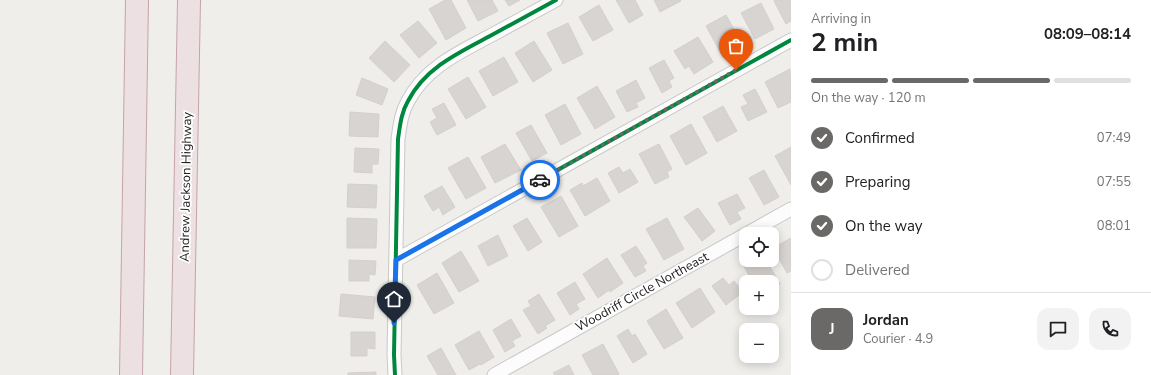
<!DOCTYPE html>
<meta charset="utf-8">
<style>
:root{--surface:#fff;--page:#f2f2f2;--text:#202124;--muted:#757577;--line:#e0e0e0;--accent:#6a6968}
body{margin:0;font-family:"Nunito Sans",sans-serif;background:var(--page);color:var(--text);height:100vh;display:flex;flex-direction:column;font-size:15px;white-space:nowrap}
*{box-sizing:border-box;margin:0}
p{font-size:13px;color:var(--muted)}
.icon{flex:none;width:22px;height:22px;fill:none;stroke:currentColor;stroke-width:2;stroke-linecap:round;stroke-linejoin:round}
.map{position:relative;flex:1;overflow:hidden}
.sheet{display:flex;flex-direction:column;background:var(--surface);width:360px}
.sheet>*{flex:none}
.controls{position:absolute;left:739px;top:227px;display:grid;gap:8px}
.controls a{display:grid;place-items:center;width:40px;height:40px;border-radius:8px;background:var(--surface);box-shadow:0 2px 10px #0003;font-size:20px}
.pin{position:absolute;display:grid;place-items:center;width:34px;height:34px;color:#fff;margin:-41px -17px;border-radius:50% 50% 50% 0;rotate:-45deg;box-shadow:0 0 4px #0007}
.pin .icon{rotate:45deg}
.courier{position:absolute;display:grid;place-items:center;width:40px;height:40px;margin:-20px;border:3px solid #1a73e8;border-radius:50%;background:#fff;color:#222;box-shadow:0 1px 5px #0007}
.overview em{font-style:normal;font-weight:700}
.overview div{display:flex;flex-direction:column-reverse}
.overview{display:flex;align-items:center;justify-content:space-between;height:68px;padding:0 20px}
h1{font-size:26px;font-weight:700;line-height:30px}
.bar{display:grid;grid-template-columns:repeat(4,1fr);gap:6px 4px;align-content:center;height:48px;padding:0 20px}
.bar i{height:5px;border-radius:3px;background:var(--line)}
.bar .selected{background:var(--accent)}
.bar p{grid-column:span 4}
.line{display:flex;align-items:center;gap:10px;padding:0 20px;border-top:1px solid var(--line)}
.line div{flex:1}
.round{display:grid;place-items:center;flex:none;width:42px;height:42px;border-radius:12px;background:var(--page)}
ol{padding:0 20px;list-style:none}
li{display:flex;align-items:center;gap:12px;height:44px}
li p{margin-inline-start:auto}
li .icon{padding:4px;border-radius:50%;background:var(--accent);color:#fff;stroke-width:4}
li:last-child{color:var(--muted)}
li i{width:22px;height:22px;border:2px solid var(--line);border-radius:50%}
main{display:flex;flex:1;min-height:0}
.map>svg:first-child{display:block}
</style>
<main>
<div class="map">
<svg width="791" height="375" viewBox="0 0 791 375">
<rect width="100%" height="100%" fill="#f0eeeb"/>
<g fill="#d7d4d2" stroke="#d3d0cc">
<polygon points="445,0 451,0 466,28 446,40 429,9"/>
<polygon points="467,0 492,0 498,11 478,21"/>
<polygon points="505,0 520,0 509,6"/>
<polygon points="616,0 635,0 643,15 629,23"/>
<polygon points="654,0 680,0 681,1 660,12"/>
<polygon points="775,0 791,0 791,21 786,24 774,1"/>
<polygon points="761,3 774,29 755,39 741,13"/>
<polygon points="599,5 613,30 593,41 579,17"/>
<polygon points="726,15 743,46 723,57 706,26"/>
<polygon points="418,21 437,43 419,58 400,35"/>
<polygon points="568,23 583,54 563,64 547,33"/>
<polygon points="698,37 713,62 694,74 689,66 685,69 674,51"/>
<polygon points="385,41 410,65 394,82 369,58"/>
<polygon points="534,41 552,70 533,82 515,53"/>
<polygon points="504,57 518,82 493,96 479,71"/>
<polygon points="664,60 674,78 669,81 672,87 662,93 649,68"/>
<polygon points="790,69 791,102 778,108 765,82"/>
<polygon points="468,77 486,107 466,119 448,89"/>
<polygon points="362,78 388,89 382,105 356,95"/>
<polygon points="636,80 645,98 636,103 638,107 627,112 616,91"/>
<polygon points="597,86 615,117 595,129 577,98"/>
<polygon points="755,89 767,112 748,121 741,107 748,104 743,95"/>
<polygon points="444,103 456,125 437,135 430,122 437,118 432,109"/>
<polygon points="565,104 581,134 561,145 545,115"/>
<polygon points="723,106 737,131 717,142 703,117"/>
<polygon points="350,112 379,114 378,137 349,136"/>
<polygon points="691,124 707,153 686,165 670,136"/>
<polygon points="531,125 547,153 532,161 516,133"/>
<polygon points="505,144 521,170 495,183 481,157"/>
<polygon points="659,144 672,169 667,172 669,177 655,184 639,154"/>
<polygon points="791,147 791,185 775,156"/>
<polygon points="355,148 379,149 378,164 372,164 372,173 354,172"/>
<polygon points="468,157 486,188 466,199 448,168"/>
<polygon points="619,167 623,173 630,169 638,182 619,193 608,173"/>
<polygon points="764,170 779,197 764,205 749,178"/>
<polygon points="597,178 610,201 585,216 570,190 582,183 583,186"/>
<polygon points="348,184 377,185 376,208 347,207"/>
<polygon points="442,186 455,207 443,215 439,207 433,211 424,196"/>
<polygon points="737,194 745,208 737,212 741,219 730,225 718,203"/>
<polygon points="561,196 578,226 559,237 541,207"/>
<polygon points="698,208 715,231 702,241 684,217"/>
<polygon points="347,218 377,219 376,248 347,248"/>
<polygon points="527,218 542,242 528,251 513,226"/>
<polygon points="667,218 684,249 664,260 646,229"/>
<polygon points="498,235 508,256 488,266 478,246"/>
<polygon points="791,238 791,271 787,273 773,248"/>
<polygon points="636,246 647,263 643,266 646,271 635,277 621,255"/>
<polygon points="461,251 479,281 459,292 442,263"/>
<polygon points="607,258 623,283 610,292 609,290 598,298 583,274"/>
<polygon points="349,260 376,261 375,275 369,274 369,281 349,281"/>
<polygon points="751,260 766,260 780,284 772,289 772,282 753,282 743,265"/>
<polygon points="437,273 454,303 434,314 417,285"/>
<polygon points="723,278 729,285 734,281 743,292 726,305 712,286"/>
<polygon points="575,282 585,299 576,304 579,309 570,315 557,293"/>
<polygon points="700,288 715,312 692,328 676,303"/>
<polygon points="341,294 375,297 373,319 339,316"/>
<polygon points="539,294 555,320 545,326 547,328 538,334 523,310 531,306 528,301"/>
<polygon points="666,309 683,338 664,349 647,321"/>
<polygon points="511,319 521,336 512,341 515,346 505,352 493,330"/>
<polygon points="628,329 632,336 635,334 647,354 633,363 617,336"/>
<polygon points="479,331 494,357 481,365 480,364 469,370 455,345"/>
<polygon points="351,332 375,332 375,349 367,348 367,356 351,356"/>
<polygon points="603,344 619,374 618,375 593,375 582,355"/>
<polygon points="441,348 456,375 438,375 427,356"/>
<polygon points="569,365 574,375 555,375 553,373"/>
<polygon points="376,372 376,375 348,375 348,373"/>
</g>
<g fill="none" stroke-linecap="round" stroke-linejoin="round">
<g stroke="#c9c8c7" stroke-width="15">
<g id="minor">
<polyline points="396,260 791,40"/>
<path d="M395,375l-1,-20 4,-216c2,-13 3,-26 10,-38 17,-33 50,-48 82,-65 22,-12 44,-24 66,-36"/>
<polyline points="494,375 791,209"/>
</g>
</g>
<g stroke="#c5a2ac" stroke-width="24">
<g id="motorway">
<polyline points="131,375 137,0"/>
<polyline points="182,375 189,0"/>
</g>
</g>
<use href="#minor" stroke="#fdfcfc" stroke-width="13"/>
<use href="#motorway" stroke="#ece0e2" stroke-width="22"/>
<g stroke="#fff" stroke-width="6">
<g id="cycleway">
<polyline points="396,260 791,40"/>
<path d="M395,375l-1,-20 4,-216c2,-13 3,-26 10,-38 17,-33 50,-48 82,-65 22,-12 44,-24 66,-36"/>
</g>
</g>
<use href="#cycleway" stroke="#00873e" stroke-width="4"/>
</g>
<g fill="none" stroke-linecap="round" stroke-linejoin="round">
<polyline stroke="#6a6968" stroke-width="4" stroke-dasharray="0 7.2" points="540,180 736,70"/>
<polyline stroke="#1a73e8" stroke-width="5" points="394,323 396,260 540,180"/>
</g>
<g text-anchor="middle" dominant-baseline="central" stroke-width="3.5" stroke-linejoin="round" paint-order="stroke">
<g font-size="13" fill="#222" stroke="#fff">
<text transform="translate(186 187) rotate(-89)">Andrew Jackson Highway</text>
<text transform="translate(642 292) rotate(-29)">Woodriff Circle Northeast</text>
</g>
</g>
</svg>
<div class="controls">
<a><svg class="icon" aria-label="locate" viewBox="0 0 24 24"><circle cx="12" cy="12" r="6"/><path d="M12 2v4M12 18v4M2 12h4M18 12h4"/></svg></a>
<a>+</a>
<a>−</a>
</div>
<div class="pin" style="left:736px;top:70px;background:#ea580c"><svg class="icon" aria-label="bag" viewBox="0 0 24 24"><path d="M5 8h14l-1 12H6zM9 8a3 3 0 0 1 6 0"/></svg></div>
<div class="pin" style="left:394px;top:323px;background:#1f2937"><svg class="icon" aria-label="home" viewBox="0 0 24 24"><path d="M3 11l9-7 9 7M6 9v11h12V9"/></svg></div>
<div class="courier" style="left:540px;top:180px"><svg class="icon" aria-label="car" viewBox="0 0 24 24"><path d="M5 17H2v-5l4-1 3-4h7l3 4 3 1v5h-3M9 17h6M6 11h13"/><circle cx="7" cy="17" r="2"/><circle cx="17" cy="17" r="2"/></svg></div>
</div>
<section class="sheet">
<div class="overview"><div><h1>2 min</h1><p>Arriving in</p></div><em>08:09–08:14</em></div>
<div class="bar"><i class="selected"></i><i class="selected"></i><i class="selected"></i><i></i><p>On the way · 120 m</p></div>
<ol>
<li><svg class="icon" aria-label="check" viewBox="0 0 24 24"><path d="M5 12l5 5 9-10"/></svg>Confirmed<p>07:49</p></li>
<li><svg class="icon" aria-label="check" viewBox="0 0 24 24"><path d="M5 12l5 5 9-10"/></svg>Preparing<p>07:55</p></li>
<li><svg class="icon" aria-label="check" viewBox="0 0 24 24"><path d="M5 12l5 5 9-10"/></svg>On the way<p>08:01</p></li>
<li><i></i>Delivered</li>
</ol>
<div class="line" style="height:72px"><b class="round" style="background:var(--accent);color:#fff">J</b><div><b>Jordan</b><p>Courier · 4.9</p></div><a class="round"><svg class="icon" aria-label="chat" viewBox="0 0 24 24"><path d="M4 5h16v11H9l-5 4z"/></svg></a><a class="round"><svg class="icon" aria-label="phone" viewBox="0 0 24 24"><path d="M5 4h4l2 5-3 2q2 4 5 5l2-3 5 2v4C11 20 4 13 5 4z"/></svg></a></div>
</section>
</main>
